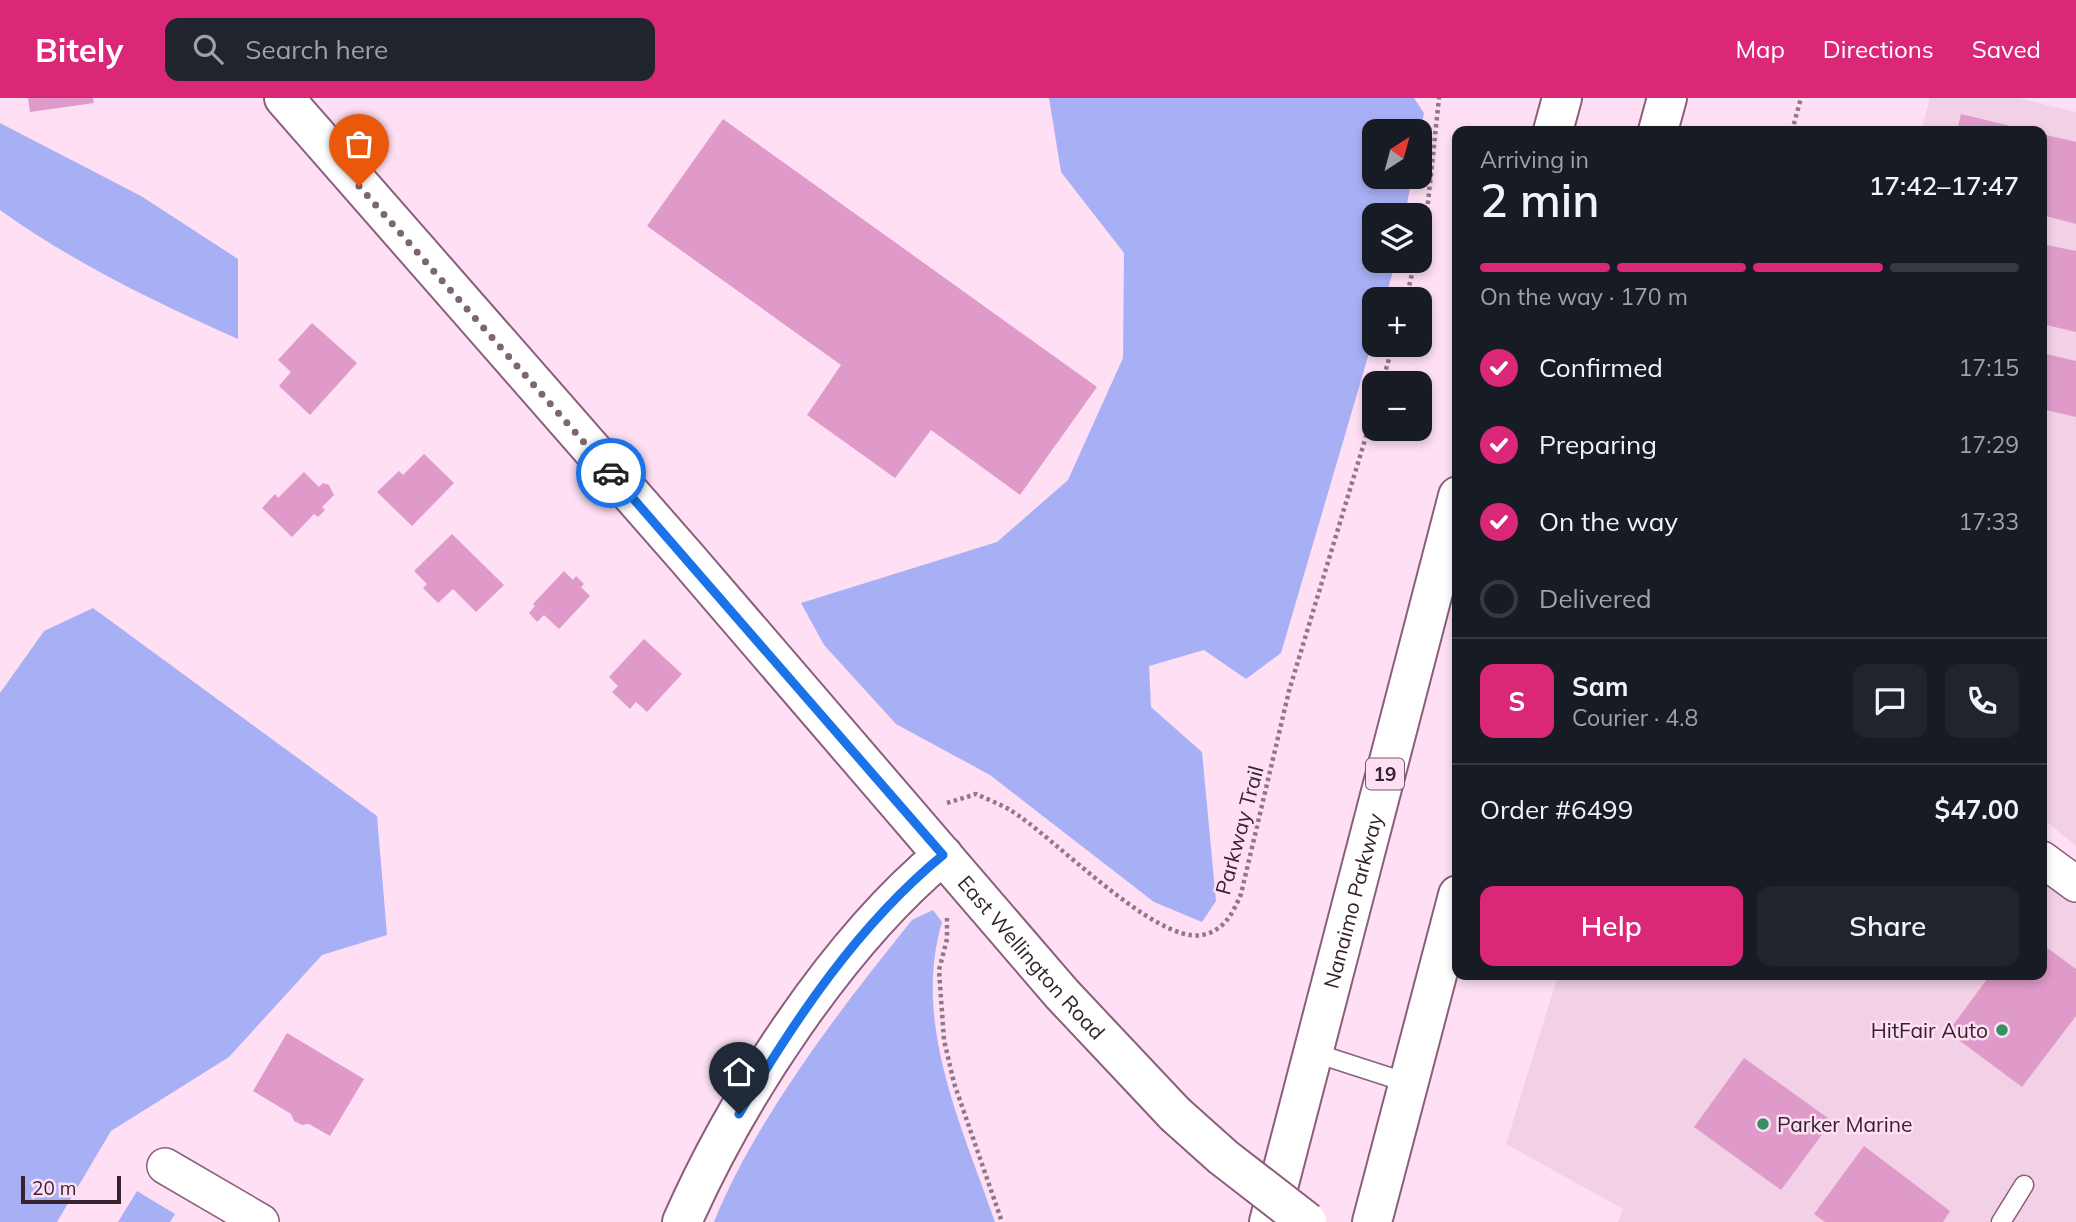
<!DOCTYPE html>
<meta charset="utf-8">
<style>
:root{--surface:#171b24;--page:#20242c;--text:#f1f3f6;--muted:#9ea1a6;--line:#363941;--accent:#db2777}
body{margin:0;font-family:Mulish,sans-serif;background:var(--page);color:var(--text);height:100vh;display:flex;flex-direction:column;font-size:26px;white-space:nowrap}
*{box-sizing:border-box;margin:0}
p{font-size:23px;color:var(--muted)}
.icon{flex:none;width:38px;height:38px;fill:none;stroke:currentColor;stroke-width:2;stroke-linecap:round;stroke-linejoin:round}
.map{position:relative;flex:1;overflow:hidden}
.sheet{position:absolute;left:1452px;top:28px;width:595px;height:854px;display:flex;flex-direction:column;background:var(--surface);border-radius:14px;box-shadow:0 4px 10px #0003}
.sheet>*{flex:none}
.needle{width:46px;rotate:36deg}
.tools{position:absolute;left:1362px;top:21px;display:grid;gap:14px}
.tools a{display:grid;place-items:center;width:70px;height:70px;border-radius:14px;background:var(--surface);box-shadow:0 4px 10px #0003;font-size:35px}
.scale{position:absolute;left:21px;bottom:18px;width:100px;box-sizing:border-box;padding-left:7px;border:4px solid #362330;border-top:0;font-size:19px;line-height:24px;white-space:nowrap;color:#362330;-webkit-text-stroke:5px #fedff4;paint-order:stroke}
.pin{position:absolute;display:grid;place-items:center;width:60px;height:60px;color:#fff;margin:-72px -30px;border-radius:50% 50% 50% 0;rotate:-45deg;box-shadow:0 0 7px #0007}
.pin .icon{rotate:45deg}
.courier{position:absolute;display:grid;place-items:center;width:70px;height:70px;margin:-35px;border:5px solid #1a73e8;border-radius:50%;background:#fff;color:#222;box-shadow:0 2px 9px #0007}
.summary em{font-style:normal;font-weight:600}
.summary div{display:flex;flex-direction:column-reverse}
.summary{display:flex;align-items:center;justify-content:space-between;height:119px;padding:0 28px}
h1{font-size:46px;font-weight:600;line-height:52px}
.bar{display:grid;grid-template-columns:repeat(4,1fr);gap:10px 7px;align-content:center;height:84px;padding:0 28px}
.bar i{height:9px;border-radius:5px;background:var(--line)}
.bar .active{background:var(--accent)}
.bar p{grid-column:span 4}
.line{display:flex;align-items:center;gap:18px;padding:0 28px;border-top:2px solid var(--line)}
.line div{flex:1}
.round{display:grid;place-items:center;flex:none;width:74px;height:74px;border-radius:14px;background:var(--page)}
ol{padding:0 28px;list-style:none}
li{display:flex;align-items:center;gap:21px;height:77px}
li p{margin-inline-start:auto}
li .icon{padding:7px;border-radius:50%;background:var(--accent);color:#fff;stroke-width:4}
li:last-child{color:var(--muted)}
li i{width:38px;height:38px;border:4px solid var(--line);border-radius:50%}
.cta{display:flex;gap:14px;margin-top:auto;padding:14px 28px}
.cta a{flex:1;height:80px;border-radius:14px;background:var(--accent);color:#fff;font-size:28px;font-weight:600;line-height:80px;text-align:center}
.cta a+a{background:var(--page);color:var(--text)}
header{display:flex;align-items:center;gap:42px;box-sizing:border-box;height:98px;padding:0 35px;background:var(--accent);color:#fff}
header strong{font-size:33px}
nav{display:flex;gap:38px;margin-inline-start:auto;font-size:24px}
.search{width:490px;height:63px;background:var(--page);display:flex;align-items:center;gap:18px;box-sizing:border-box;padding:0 24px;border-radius:14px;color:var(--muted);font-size:26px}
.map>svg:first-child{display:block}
</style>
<header>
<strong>Bitely</strong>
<div class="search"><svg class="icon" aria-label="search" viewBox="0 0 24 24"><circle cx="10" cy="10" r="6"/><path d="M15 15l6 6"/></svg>Search here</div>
<nav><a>Map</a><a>Directions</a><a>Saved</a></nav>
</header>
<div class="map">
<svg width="2076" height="1124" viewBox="0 0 2076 1124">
<rect width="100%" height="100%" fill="#fedff4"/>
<g fill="#f2d0e6">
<polygon points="1930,0 2018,0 2076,14 2076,748 2042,720 2042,33 1921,33"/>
<polygon points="2042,740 2076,765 2076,1124 1618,1124 1623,1111 1506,1046 1558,877 2042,877"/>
</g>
<g fill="#a8b0f5">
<polygon points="1049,0 1414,0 1424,15 1419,40 1419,33 1374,33 1374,79 1412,79 1405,117 1374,117 1374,163 1396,163 1385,201 1374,201 1374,238 1281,555 1246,581 1204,552 1149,568 1151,609 1202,654 1216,803 1202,824 1154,804 990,677 896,626 824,547 801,505 997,444 1068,382 1123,260 1124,155 1061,74"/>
<path d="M0,25l141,73 97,63v80c-83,-37 -164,-76 -238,-129z"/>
<polygon points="93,510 377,718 387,837 322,857 229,959 111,1033 57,1124 0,1124 0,595 44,533"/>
<path d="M933,812l9,12c-30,102 20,204 53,300h-281c42,-104 128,-215 198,-302z"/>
<polygon points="137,1093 175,1116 170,1124 118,1124"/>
</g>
<g fill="#df9aca">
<polygon points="28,0 93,0 94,5 30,14"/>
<polygon points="1961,16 2027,32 2027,33 1957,33"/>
<polygon points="723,21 1097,289 1020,397 931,332 895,380 807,317 841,267 647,128"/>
<polygon points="2042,36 2076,44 2076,126 2042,117"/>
<polygon points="2042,146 2076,153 2076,234 2042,226"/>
<polygon points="312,225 357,265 310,317 279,288 291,274 278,262"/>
<polygon points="2042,255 2076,263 2076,319 2042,311"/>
<polygon points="424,356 454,385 412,428 377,394 399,373 403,377"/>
<polygon points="304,374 319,389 323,385 329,387 334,397 322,409 325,412 318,419 314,416 292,439 262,410 275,396 278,400"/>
<polygon points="452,436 504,487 476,514 453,491 438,505 423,490 427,486 414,473"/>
<polygon points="564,473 573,482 576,478 584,486 581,489 590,498 559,531 544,517 537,524 529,515 535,508 533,506"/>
<polygon points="644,541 682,576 647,614 636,604 630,611 612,594 618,588 609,579"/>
<polygon points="2042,846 2076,871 2076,918 2022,989 1948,934 1990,877 2042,877"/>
<polygon points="287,935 364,981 330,1038 309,1026 302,1027 294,1023 291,1016 253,993"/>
<polygon points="1744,960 1832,1023 1781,1092 1694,1029"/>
<polygon points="1864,1048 1950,1113 1943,1124 1825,1124 1814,1116"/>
</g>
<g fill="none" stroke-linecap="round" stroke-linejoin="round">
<g stroke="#8a5e7c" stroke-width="21">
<g id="service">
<polyline points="1312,954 1408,985"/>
<polyline points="2001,1124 2024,1087"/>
</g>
</g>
<g stroke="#8a5e7c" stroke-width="38">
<g id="minor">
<polyline points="2042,761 2076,786"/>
<polyline points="165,1068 261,1124"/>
</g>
</g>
<g stroke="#8a5e7c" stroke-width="42">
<g id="tertiary">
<path id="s1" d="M284,0l403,460 375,436 113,120"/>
<path d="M682,1124c55,-125 156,-280 261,-367"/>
</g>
</g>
<g stroke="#8a5e7c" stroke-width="42">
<g id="trunk">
<polyline points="1553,33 1562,0"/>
<polyline points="1658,33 1667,0"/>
<path id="s2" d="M1269,1124l189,-726"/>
<polyline points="1372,1124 1458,797"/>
</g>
</g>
<g stroke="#917889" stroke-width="4.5" stroke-dasharray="3.5 3.5" stroke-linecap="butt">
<polyline points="1792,33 1801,0"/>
<polyline points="1419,147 1427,114 1439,0"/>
<polyline points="1406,201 1415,163"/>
<polyline points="1382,285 1393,247"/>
<path d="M947,705l29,-9c11,5 24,10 34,16 42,25 145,134 192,125 22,-4 31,-22 39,-41l48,-203 85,-281"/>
<polyline points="947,820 947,841 939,872 944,942 954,985 1002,1124"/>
</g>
<use href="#service" stroke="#fff" stroke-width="18"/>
<use href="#minor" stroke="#fff" stroke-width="35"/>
<use href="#tertiary" stroke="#fff" stroke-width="38"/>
<use href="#trunk" stroke="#fff" stroke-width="38"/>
<g stroke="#8a5e7c" stroke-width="42" stroke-linecap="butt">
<polyline id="tertiary-bridge" points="1175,1016 1223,1059 1307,1124"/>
</g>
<use href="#tertiary-bridge" stroke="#fff" stroke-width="38"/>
</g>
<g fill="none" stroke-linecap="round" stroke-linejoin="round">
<polyline stroke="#7c6575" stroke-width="7" stroke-dasharray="0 12.6" points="359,88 611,375"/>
<path stroke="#1a73e8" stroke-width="9" d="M611,375l332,382c-85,70 -148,164 -204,259"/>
</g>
<g fill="#378f64" stroke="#fedff4" stroke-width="2.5">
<circle cx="2002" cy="932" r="7"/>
<circle cx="1763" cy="1026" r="7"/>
</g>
<g text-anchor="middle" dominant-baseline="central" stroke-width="5" stroke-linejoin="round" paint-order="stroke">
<rect fill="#fedff4" stroke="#725b6b" stroke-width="2" x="1366" y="660.5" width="38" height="31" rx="5"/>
<g font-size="19" font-weight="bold" fill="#362330">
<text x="1385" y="676">19</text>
</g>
<g font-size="21" fill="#362330" stroke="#fedff4">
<text transform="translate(1239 732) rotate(-75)">Parkway Trail</text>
<text stroke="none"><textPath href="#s2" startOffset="332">Nanaimo Parkway</textPath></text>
<text stroke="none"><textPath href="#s1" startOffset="1139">East Wellington Road</textPath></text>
</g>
<g font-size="21" fill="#362330" stroke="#fedff4" text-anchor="end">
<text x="1988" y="932">HitFair Auto</text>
<text x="1777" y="1026" text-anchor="start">Parker Marine</text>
</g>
</g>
</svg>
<div class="tools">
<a><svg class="needle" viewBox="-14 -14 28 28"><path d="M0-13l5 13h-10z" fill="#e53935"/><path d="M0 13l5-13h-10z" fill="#9ea1a6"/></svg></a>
<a><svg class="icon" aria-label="layers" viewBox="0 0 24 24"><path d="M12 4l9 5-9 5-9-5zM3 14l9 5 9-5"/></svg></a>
<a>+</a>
<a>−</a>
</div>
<div class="scale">20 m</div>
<div class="pin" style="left:359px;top:88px;background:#ea580c"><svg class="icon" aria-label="bag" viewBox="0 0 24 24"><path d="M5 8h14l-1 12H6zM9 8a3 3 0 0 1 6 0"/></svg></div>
<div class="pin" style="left:739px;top:1016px;background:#1f2937"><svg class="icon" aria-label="home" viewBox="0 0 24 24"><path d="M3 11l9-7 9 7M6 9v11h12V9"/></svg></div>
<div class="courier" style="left:611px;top:375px"><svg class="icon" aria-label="car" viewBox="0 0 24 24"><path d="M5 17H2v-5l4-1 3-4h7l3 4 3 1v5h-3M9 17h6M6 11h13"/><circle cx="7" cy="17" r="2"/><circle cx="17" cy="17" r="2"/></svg></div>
<section class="sheet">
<div class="summary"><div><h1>2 min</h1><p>Arriving in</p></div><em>17:42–17:47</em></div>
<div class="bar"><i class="active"></i><i class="active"></i><i class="active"></i><i></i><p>On the way · 170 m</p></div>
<ol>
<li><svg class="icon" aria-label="check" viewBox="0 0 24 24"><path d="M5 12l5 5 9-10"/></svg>Confirmed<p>17:15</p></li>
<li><svg class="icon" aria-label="check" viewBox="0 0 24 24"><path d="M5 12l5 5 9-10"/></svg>Preparing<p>17:29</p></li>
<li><svg class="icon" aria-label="check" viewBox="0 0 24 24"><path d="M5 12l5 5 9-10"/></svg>On the way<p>17:33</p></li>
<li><i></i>Delivered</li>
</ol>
<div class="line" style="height:126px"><b class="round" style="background:var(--accent);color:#fff">S</b><div><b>Sam</b><p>Courier · 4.8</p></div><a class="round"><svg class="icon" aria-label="chat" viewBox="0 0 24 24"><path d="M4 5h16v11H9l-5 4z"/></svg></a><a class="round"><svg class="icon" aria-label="phone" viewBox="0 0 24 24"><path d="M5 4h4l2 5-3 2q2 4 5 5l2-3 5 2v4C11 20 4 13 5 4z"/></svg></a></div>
<div class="line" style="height:91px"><div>Order #6499</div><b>$47.00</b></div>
<div class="cta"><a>Help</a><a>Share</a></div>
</section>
</div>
